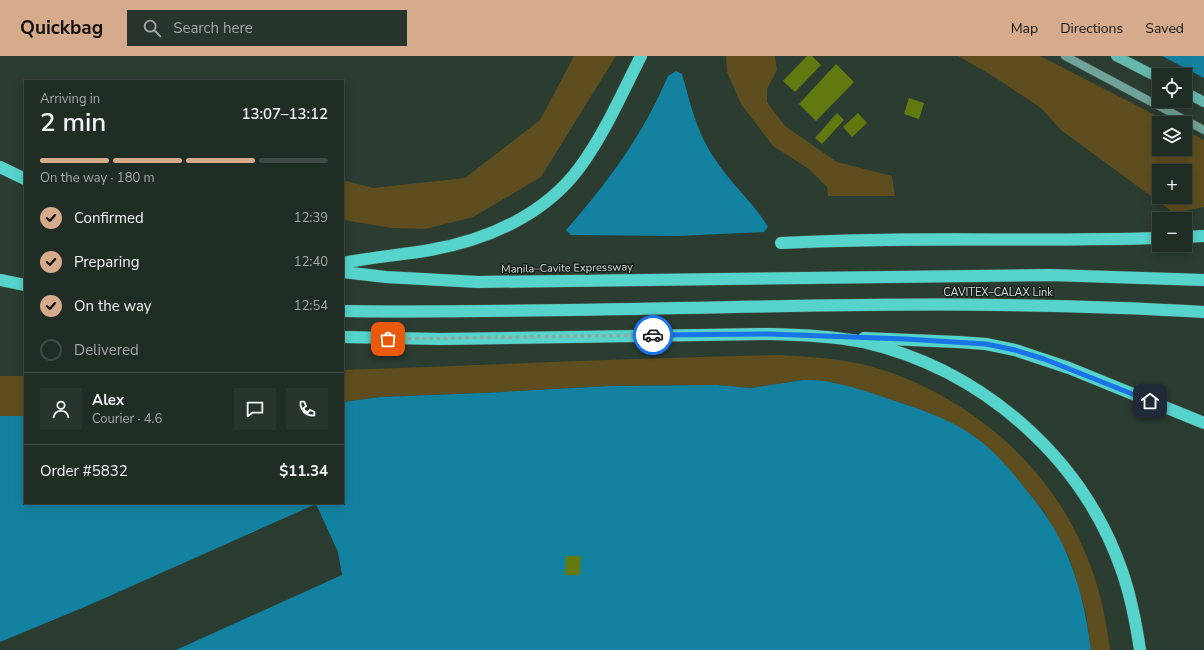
<!DOCTYPE html>
<meta charset="utf-8">
<style>
:root{--surface:#202d25;--page:#28352d;--text:#f1f3f6;--muted:#a2a8a7;--line:#3d4942;--accent:#d6ab8b}
body{margin:0;font-family:"Nunito Sans",sans-serif;background:var(--page);color:var(--text);height:100vh;display:flex;flex-direction:column;font-size:15px;white-space:nowrap}
*{box-sizing:border-box;margin:0}
p{font-size:13px;color:var(--muted)}
.icon{flex:none;width:22px;height:22px;fill:none;stroke:currentColor;stroke-width:2;stroke-linecap:round;stroke-linejoin:round}
.map{position:relative;flex:1;overflow:hidden}
.drawer{position:absolute;left:24px;top:24px;width:320px;height:424px;display:flex;flex-direction:column;background:var(--surface);border-radius:0px;box-shadow:0 2px 10px #0003,0 0 0 1px var(--line)}
.drawer>*{flex:none}
.controls{position:absolute;left:1152px;top:12px;display:grid;gap:8px}
.controls a{display:grid;place-items:center;width:40px;height:40px;border-radius:0px;background:var(--surface);box-shadow:0 2px 10px #0003,0 0 0 1px var(--line);font-size:20px}
.pin{position:absolute;display:grid;place-items:center;width:34px;height:34px;color:#fff;margin:-17px;border-radius:8px;box-shadow:0 2px 6px #0006}
.courier{position:absolute;display:grid;place-items:center;width:40px;height:40px;margin:-20px;border:3px solid #1a73e8;border-radius:50%;background:#fff;color:#222;box-shadow:0 1px 5px #0007}
.headline em{font-style:normal;font-weight:600}
.headline div{display:flex;flex-direction:column-reverse}
.headline{display:flex;align-items:center;justify-content:space-between;height:68px;padding:0 16px}
h1{font-size:26px;font-weight:600;line-height:30px}
.bar{display:grid;grid-template-columns:repeat(4,1fr);gap:6px 4px;align-content:center;height:48px;padding:0 16px}
.bar i{height:5px;border-radius:3px;background:var(--line)}
.bar .current{background:var(--accent)}
.bar p{grid-column:span 4}
.line{display:flex;align-items:center;gap:10px;padding:0 16px;border-top:1px solid var(--line)}
.line div{flex:1}
.round{display:grid;place-items:center;flex:none;width:42px;height:42px;border-radius:0px;background:var(--page)}
ol{padding:0 16px;list-style:none}
li{display:flex;align-items:center;gap:12px;height:44px}
li p{margin-inline-start:auto}
li .icon{padding:4px;border-radius:50%;background:var(--accent);color:#111;stroke-width:4}
li:last-child{color:var(--muted)}
li i{width:22px;height:22px;border:2px solid var(--line);border-radius:50%}
header{display:flex;align-items:center;gap:24px;box-sizing:border-box;height:56px;padding:0 20px;background:var(--accent);color:#111}
header strong{font-size:19px}
nav{display:flex;gap:22px;margin-inline-start:auto;font-size:14px}
.search{width:280px;height:36px;background:var(--page);display:flex;align-items:center;gap:10px;box-sizing:border-box;padding:0 14px;border-radius:0px;color:var(--muted);font-size:15px}
.map>svg:first-child{display:block}
</style>
<header>
<strong>Quickbag</strong>
<div class="search"><svg class="icon" aria-label="search" viewBox="0 0 24 24"><circle cx="10" cy="10" r="6"/><path d="M15 15l6 6"/></svg>Search here</div>
<nav><a>Map</a><a>Directions</a><a>Saved</a></nav>
</header>
<div class="map">
<svg width="1204" height="594" viewBox="0 0 1204 594">
<rect width="100%" height="100%" fill="#2b3c31"/>
<g fill="#5e4d1e" fill-rule="evenodd">
<polygon points="574,0 616,0 541,121 473,161 425,173 392,172 343,164 343,124 373,132 465,122 540,64"/>
<polygon points="726,0 775,0 777,14 767,33 767,46 785,70 837,106 892,120 895,140 828,140 827,131 809,113 773,90 741,48 727,16"/>
<path d="M958,0h82l131,67h-12v26h26v-19l19,10v67l-30,6 -113,-83 -20,-22 -50,-33zM1159,115h26v26h-26z"/>
<path d="M779,299c36,2 73,4 107,16 99,34 179,110 210,211 7,22 11,45 14,68h-19l-5,-36 -8,-29 -8,-25 -25,-47 -36,-43 -34,-33 -43,-23 -30,-11 -70,-21 -29,-2 -52,8 -34,-3 -107,1 -127,7 -103,4 -37,5v-32c145,-5 290,-12 436,-15z"/>
<rect x="0" y="320" width="25" height="40"/>
</g>
<g fill="#1382a1">
<polygon points="1162,0 1204,0 1204,22"/>
<path d="M676,15l6,3c9,32 15,60 35,88 15,23 37,41 51,65l-4,5 -87,4 -106,-1 -5,-5c41,-46 78,-97 102,-154z"/>
<path d="M803,324c10,0 21,0 31,3 17,3 35,9 52,15 31,10 63,20 89,39 17,12 32,29 45,45 8,10 17,21 24,31 29,41 41,89 47,137h-915l166,-75 -4,-23 -22,-48 -229,102 -87,36v-226h25v87h318v-101l37,-5 103,-4 127,-7 107,-1 34,3z"/>
</g>
<g fill="#62790f">
<polygon points="807,0 812,0 821,9 795,36 783,25"/>
<polygon points="836,8 854,26 816,65 799,48"/>
<polygon points="909,42 924,47 919,63 904,58"/>
<polygon points="837,57 844,64 822,88 815,82"/>
<polygon points="858,57 867,67 852,81 843,71"/>
<polygon points="566,500 581,500 580,519 565,519"/>
</g>
<g fill="none" stroke-linecap="round" stroke-linejoin="round">
<g stroke="#49574e" stroke-width="9">
<polyline id="secondary" points="1065,0 1204,74"/>
</g>
<g stroke="#49574e" stroke-width="11">
<g id="primary">
<polyline points="1116,0 1159,22"/>
<polyline points="1185,36 1204,46"/>
</g>
</g>
<g stroke="#49574e" stroke-width="13">
<g id="highway">
<polyline points="0,111 25,123"/>
<polyline points="1185,181 1204,180"/>
<path d="M781,187c126,-7 252,-1 378,-5"/>
<path d="M343,207c29,-6 58,-8 87,-13 57,-10 115,-35 150,-83 25,-34 42,-74 61,-111"/>
<polyline points="343,216 386,221 478,226 1050,219 1204,224"/>
<polyline points="0,224 25,229"/>
<path d="M343,255c287,4 574,-17 861,1"/>
<path d="M343,281l98,2 329,-5c31,1 63,2 93,8 118,27 219,114 259,229 9,26 14,52 18,79"/>
<polyline points="864,282 958,286 986,288 1015,294 1069,312 1204,367"/>
</g>
</g>
<use href="#secondary" stroke="#70a398" stroke-width="8"/>
<use href="#primary" stroke="#65b8ae" stroke-width="10"/>
<use href="#highway" stroke="#56d4cc" stroke-width="12"/>
</g>
<g fill="none" stroke-linecap="round" stroke-linejoin="round">
<polyline stroke="#98a59c" stroke-width="4" stroke-dasharray="0 7.2" points="388,283 653,279"/>
<polyline stroke="#1a73e8" stroke-width="5" points="653,279 770,278 905,283 986,288 1015,294 1044,303 1150,345"/>
</g>
<g text-anchor="middle" dominant-baseline="central" stroke-width="3" stroke-linejoin="round" paint-order="stroke">
<g font-size="11" fill="#d3ddd6" stroke="#1a211c">
<text transform="translate(567 212) rotate(-1)">Manila–Cavite Expressway</text>
<text x="998" y="236">CAVITEX–CALAX Link</text>
</g>
</g>
</svg>
<div class="controls">
<a><svg class="icon" aria-label="locate" viewBox="0 0 24 24"><circle cx="12" cy="12" r="6"/><path d="M12 2v4M12 18v4M2 12h4M18 12h4"/></svg></a>
<a><svg class="icon" aria-label="layers" viewBox="0 0 24 24"><path d="M12 4l9 5-9 5-9-5zM3 14l9 5 9-5"/></svg></a>
<a>+</a>
<a>−</a>
</div>
<div class="pin" style="left:388px;top:283px;background:#ea580c"><svg class="icon" aria-label="bag" viewBox="0 0 24 24"><path d="M5 8h14l-1 12H6zM9 8a3 3 0 0 1 6 0"/></svg></div>
<div class="pin" style="left:1150px;top:345px;background:#1f2937"><svg class="icon" aria-label="home" viewBox="0 0 24 24"><path d="M3 11l9-7 9 7M6 9v11h12V9"/></svg></div>
<div class="courier" style="left:653px;top:279px"><svg class="icon" aria-label="car" viewBox="0 0 24 24"><path d="M5 17H2v-5l4-1 3-4h7l3 4 3 1v5h-3M9 17h6M6 11h13"/><circle cx="7" cy="17" r="2"/><circle cx="17" cy="17" r="2"/></svg></div>
<section class="drawer">
<div class="headline"><div><h1>2 min</h1><p>Arriving in</p></div><em>13:07–13:12</em></div>
<div class="bar"><i class="current"></i><i class="current"></i><i class="current"></i><i></i><p>On the way · 180 m</p></div>
<ol>
<li><svg class="icon" aria-label="check" viewBox="0 0 24 24"><path d="M5 12l5 5 9-10"/></svg>Confirmed<p>12:39</p></li>
<li><svg class="icon" aria-label="check" viewBox="0 0 24 24"><path d="M5 12l5 5 9-10"/></svg>Preparing<p>12:40</p></li>
<li><svg class="icon" aria-label="check" viewBox="0 0 24 24"><path d="M5 12l5 5 9-10"/></svg>On the way<p>12:54</p></li>
<li><i></i>Delivered</li>
</ol>
<div class="line" style="height:72px"><a class="round"><svg class="icon" aria-label="person" viewBox="0 0 24 24"><circle cx="12" cy="8" r="4"/><path d="M4 21q1-7 8-7t8 7"/></svg></a><div><b>Alex</b><p>Courier · 4.6</p></div><a class="round"><svg class="icon" aria-label="chat" viewBox="0 0 24 24"><path d="M4 5h16v11H9l-5 4z"/></svg></a><a class="round"><svg class="icon" aria-label="phone" viewBox="0 0 24 24"><path d="M5 4h4l2 5-3 2q2 4 5 5l2-3 5 2v4C11 20 4 13 5 4z"/></svg></a></div>
<div class="line" style="height:52px"><div>Order #5832</div><b>$11.34</b></div>
</section>
</div>
